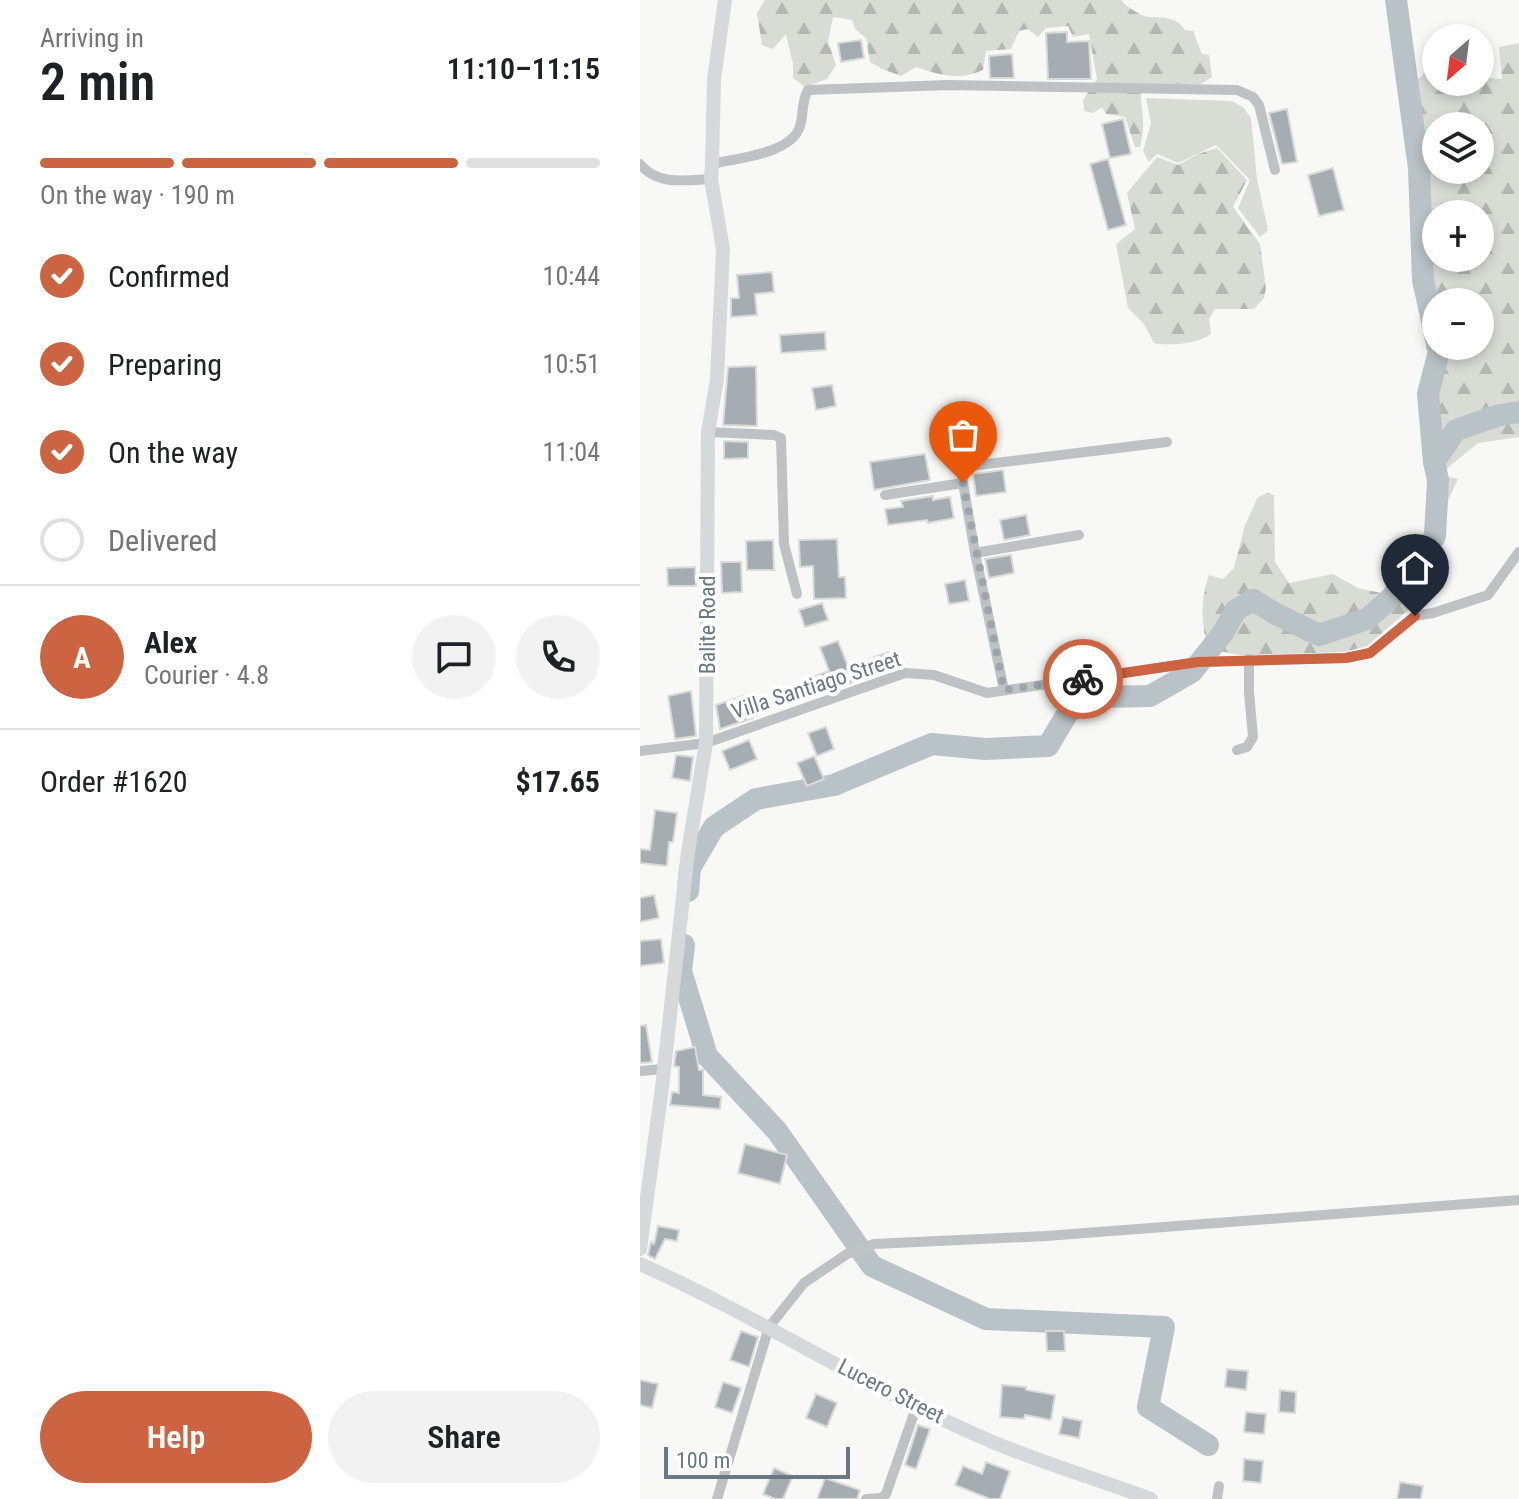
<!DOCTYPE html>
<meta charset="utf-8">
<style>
:root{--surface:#fff;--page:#f2f2f2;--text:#202124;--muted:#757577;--line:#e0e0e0;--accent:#cc6341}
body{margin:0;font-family:"Roboto Condensed",sans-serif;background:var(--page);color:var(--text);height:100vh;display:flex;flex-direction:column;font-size:30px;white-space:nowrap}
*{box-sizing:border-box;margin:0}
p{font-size:26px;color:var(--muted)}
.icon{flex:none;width:44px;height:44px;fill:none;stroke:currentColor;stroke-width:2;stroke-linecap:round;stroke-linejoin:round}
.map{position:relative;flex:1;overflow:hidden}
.sheet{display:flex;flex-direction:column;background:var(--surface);width:640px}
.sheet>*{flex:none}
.needle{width:52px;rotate:208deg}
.fabs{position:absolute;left:782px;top:24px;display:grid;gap:16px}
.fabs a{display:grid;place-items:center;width:72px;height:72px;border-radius:50%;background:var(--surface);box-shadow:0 4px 12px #0003;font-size:40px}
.scale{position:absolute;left:24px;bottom:20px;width:186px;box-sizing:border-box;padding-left:8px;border:4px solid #6b7883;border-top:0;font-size:22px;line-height:28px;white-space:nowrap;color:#6b7883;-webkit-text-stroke:6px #fff;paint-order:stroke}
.pin{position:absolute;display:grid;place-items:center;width:68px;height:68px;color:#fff;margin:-82px -34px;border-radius:50% 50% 50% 0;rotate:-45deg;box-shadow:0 0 8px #0007}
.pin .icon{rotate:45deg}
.courier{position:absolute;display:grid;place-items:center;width:80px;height:80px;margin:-40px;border:6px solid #cc6341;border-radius:50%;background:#fff;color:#222;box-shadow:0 2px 10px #0007}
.head em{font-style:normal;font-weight:600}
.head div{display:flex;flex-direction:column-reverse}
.head{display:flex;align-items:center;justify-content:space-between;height:136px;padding:0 40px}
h1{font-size:52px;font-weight:600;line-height:60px}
.bar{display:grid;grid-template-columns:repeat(4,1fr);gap:12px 8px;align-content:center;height:96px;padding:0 40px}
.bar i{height:10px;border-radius:6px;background:var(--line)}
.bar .selected{background:var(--accent)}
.bar p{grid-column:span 4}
.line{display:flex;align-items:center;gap:20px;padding:0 40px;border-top:2px solid var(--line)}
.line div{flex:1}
.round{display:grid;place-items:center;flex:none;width:84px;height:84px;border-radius:42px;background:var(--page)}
ol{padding:0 40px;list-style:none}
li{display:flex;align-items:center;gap:24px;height:88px}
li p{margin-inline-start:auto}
li .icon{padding:8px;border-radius:50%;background:var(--accent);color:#fff;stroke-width:4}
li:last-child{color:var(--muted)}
li i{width:44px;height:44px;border:4px solid var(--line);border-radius:50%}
.action{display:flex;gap:16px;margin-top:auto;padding:16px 40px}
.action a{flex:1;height:92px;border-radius:48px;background:var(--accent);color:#fff;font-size:32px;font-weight:600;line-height:92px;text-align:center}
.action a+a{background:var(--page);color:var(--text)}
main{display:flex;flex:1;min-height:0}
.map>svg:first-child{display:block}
</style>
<main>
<section class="sheet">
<div class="head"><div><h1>2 min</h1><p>Arriving in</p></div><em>11:10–11:15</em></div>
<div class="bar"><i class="selected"></i><i class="selected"></i><i class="selected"></i><i></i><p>On the way · 190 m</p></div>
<ol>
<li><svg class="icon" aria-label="check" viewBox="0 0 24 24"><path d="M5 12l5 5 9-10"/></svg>Confirmed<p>10:44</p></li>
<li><svg class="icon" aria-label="check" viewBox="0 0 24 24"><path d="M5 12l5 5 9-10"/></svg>Preparing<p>10:51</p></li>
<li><svg class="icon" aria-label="check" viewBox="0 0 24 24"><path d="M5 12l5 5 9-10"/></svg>On the way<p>11:04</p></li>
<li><i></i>Delivered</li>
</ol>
<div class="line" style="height:144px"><b class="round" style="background:var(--accent);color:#fff">A</b><div><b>Alex</b><p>Courier · 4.8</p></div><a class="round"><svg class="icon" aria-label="chat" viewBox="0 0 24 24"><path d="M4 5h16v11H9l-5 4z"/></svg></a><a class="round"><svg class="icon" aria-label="phone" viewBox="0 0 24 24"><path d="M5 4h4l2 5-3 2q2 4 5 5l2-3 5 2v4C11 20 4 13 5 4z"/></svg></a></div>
<div class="line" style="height:104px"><div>Order #1620</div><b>$17.65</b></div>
<div class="action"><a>Help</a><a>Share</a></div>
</section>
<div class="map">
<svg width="879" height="1499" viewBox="0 0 879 1499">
<defs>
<pattern id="forest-firs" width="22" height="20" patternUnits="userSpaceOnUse" patternTransform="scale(2)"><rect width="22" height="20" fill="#d8dcd5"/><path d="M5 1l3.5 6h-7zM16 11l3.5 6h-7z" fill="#b3b7b2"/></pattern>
</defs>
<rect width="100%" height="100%" fill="#f8f8f6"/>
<polygon fill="#d8dcd5" points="506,98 592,101 604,108 611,118 617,179 628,230 620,237 598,208 610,180 576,145 538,163 517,154 509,162 503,151 511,123"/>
<g fill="url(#forest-firs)" fill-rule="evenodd">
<path d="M125,0h356c6,7 19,16 28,17 15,1 27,-1 36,13l8,1 9,23 7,1 3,22 -11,7 -60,2c-1,26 6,34 -1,61h-5l-10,-30 -19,-3 -4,-7 -9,6 -9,-2 -1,-11 14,-21 -8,-45 -16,3 -5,-11 -22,2 -8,9 -10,-8 -9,2 -8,18 -25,2 -3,19c-25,11 -43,5 -67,-3l-15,9 -19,-7 -12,-7 -4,-24 -11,-9 -3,-9 -19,-3 -5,24 8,24 -9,14 -22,8 -12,-9v-14l-7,-30 -13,15 -11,-4 -5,-32z"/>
<path d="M879,43v394l-41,6 -34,28 -14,3 -10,-75 9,-45 -27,-257 22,-24 12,1v8h44v-5l22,2 -3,-32zM840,126v44h-44v-44zM796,214h44v44h-44zM796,302h44v44h-44z"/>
<path d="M577,148l30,32 -14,27 27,37 6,44 -2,10 -10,11h-39l-6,10 2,15c-15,10 -39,12 -57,9l-10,-19 -16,-16 -12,-64 19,-15 -8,-36 30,-36 21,8 20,-11z"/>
<path d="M810,477l8,2 -10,22 -10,59 -8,14 -8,24 -55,48 -23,6 -86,3h-18l-32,-6c-7,-26 -8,-48 1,-74l14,4 11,-11 11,-43 13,-28 10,-4 6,2 1,67 14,21 44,-9 25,14 23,5 43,-61 4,-40 4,-1v-6z"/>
</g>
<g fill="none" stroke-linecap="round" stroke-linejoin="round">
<g stroke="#b9c2c6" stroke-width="22">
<polyline points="756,0 779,168 783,280 796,340"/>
<polyline points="794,462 816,430 860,415 879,412"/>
<polyline points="48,891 50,868 74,827 116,799 194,785 292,744 345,749 408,746 429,711 458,697 510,696 552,672 583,633 596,610 613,600 636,614 679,635 727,619 767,584 795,536 798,480 794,462 788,394 799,351 797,346"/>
<polyline points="44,945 41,971 67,1056 137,1131 232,1266 346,1319 524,1327 508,1407 568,1445"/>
</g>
</g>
<g fill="#a6adb2" stroke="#dadad8" stroke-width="2">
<polygon points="427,32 427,42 449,41 451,79 408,79 406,33"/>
<polygon points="221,40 224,58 201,62 198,43"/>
<polygon points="372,54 374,78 350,78 349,56"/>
<polygon points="647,109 657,162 642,164 629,113"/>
<polygon points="483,119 491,154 470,158 462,124"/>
<polygon points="468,159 486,225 468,230 450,164"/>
<polygon points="693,168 704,210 679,216 668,175"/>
<polygon points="132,272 134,292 115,294 117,315 91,317 91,298 99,298 97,275"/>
<polygon points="185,332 186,350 141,353 140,335"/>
<polygon points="116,366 117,426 83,425 88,367"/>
<polygon points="192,385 196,406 176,410 172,388"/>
<polygon points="84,441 108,442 108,458 84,459"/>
<polygon points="285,454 290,480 234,490 230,462"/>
<polygon points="363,470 366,492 336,496 333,474"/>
<polygon points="293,496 293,500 310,497 314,518 288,523 287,520 248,525 245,509 263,507 261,501"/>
<polygon points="386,515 390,535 364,540 360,520"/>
<polygon points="197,539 199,577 205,577 206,598 174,599 173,566 160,567 159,540"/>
<polygon points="133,540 134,570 107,570 106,541"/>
<polygon points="371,555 374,573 349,578 345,559"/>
<polygon points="81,562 101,562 102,592 82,593"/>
<polygon points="55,567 56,586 28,586 27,568"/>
<polygon points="325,580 329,601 309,604 305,584"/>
<polygon points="182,603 188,620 165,627 159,610"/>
<polygon points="198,641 214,682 171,697 165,680 189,671 180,647"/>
<polygon points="253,651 258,667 239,674 234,657"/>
<polygon points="51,691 56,736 35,739 28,696"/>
<polygon points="106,695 113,718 80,729 76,705"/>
<polygon points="186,727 194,749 177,756 168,733"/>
<polygon points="109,740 117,759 90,770 82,751"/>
<polygon points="36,755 53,757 50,781 32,778"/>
<polygon points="174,756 184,779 167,786 157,763"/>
<polygon points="15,810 37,813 33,842 29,842 27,866 0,863 0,849 10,850"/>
<polygon points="14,895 19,918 0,922 0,898"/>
<polygon points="21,939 24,963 0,966 0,941"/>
<polygon points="6,1025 12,1062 0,1063 0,1026"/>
<polygon points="55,1047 59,1070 63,1070 63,1095 81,1097 80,1109 30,1105 32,1092 39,1093 39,1067 34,1066 36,1051"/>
<polygon points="105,1144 147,1155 140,1184 98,1173"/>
<polygon points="18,1226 39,1230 37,1241 25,1239 15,1259 8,1255 11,1242 14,1244"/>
<polygon points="101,1331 118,1337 109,1367 90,1360"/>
<polygon points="406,1331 424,1331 425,1351 407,1351"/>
<polygon points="587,1369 608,1371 606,1390 585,1387"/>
<polygon points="0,1380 18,1384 12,1408 0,1405"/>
<polygon points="83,1382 101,1388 92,1413 75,1407"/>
<polygon points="362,1385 386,1387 386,1390 415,1395 411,1420 385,1415 384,1419 360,1417"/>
<polygon points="640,1390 656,1392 655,1413 639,1412"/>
<polygon points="176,1394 197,1403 187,1427 166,1418"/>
<polygon points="606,1412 626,1414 624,1434 604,1432"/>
<polygon points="423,1417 442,1421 439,1438 419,1434"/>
<polygon points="278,1425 290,1429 276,1469 265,1465"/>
<polygon points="604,1459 623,1461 621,1483 603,1481"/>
<polygon points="346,1462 370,1471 360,1499 350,1499 315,1485 323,1466 342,1474"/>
<polygon points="134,1468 153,1476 143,1499 135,1499 123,1494"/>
<polygon points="185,1478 220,1490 217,1499 177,1499"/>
<polygon points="760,1482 783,1486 781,1499 757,1499"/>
</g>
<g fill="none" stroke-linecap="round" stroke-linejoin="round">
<g stroke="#bec2c5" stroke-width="10">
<path d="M0,164c17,22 47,16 71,15"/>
<path d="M72,164c25,-6 80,-10 88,-38 4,-13 1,-24 8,-36l141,-5 288,5 16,7 6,8 16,65"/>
<polyline points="316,423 323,483 335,553 364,690"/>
<polyline points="68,432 134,435 141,438 144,544 157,594"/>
<polyline points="322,467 527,442"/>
<polyline points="245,495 323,483"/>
<polyline points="335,553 439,535"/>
<polyline points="597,750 607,747 613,737 609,692 609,659"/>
<polyline points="0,751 66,743 265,673 294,675 347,693 558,662 706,658 730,653 775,616 793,613 848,595 879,552"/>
<polyline points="0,1071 24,1069"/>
<polyline points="77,1499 129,1327 164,1283 207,1254 234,1244 406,1236 879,1200"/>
<polyline points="226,1499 242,1498 246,1494 277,1405"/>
<polyline points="577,1499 579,1486"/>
</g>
<g stroke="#d5d9dc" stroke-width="14">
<polyline points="0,1249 22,1088 48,852 66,743 68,432 77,379 83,249 71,179 72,164 74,79 85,0"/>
<path d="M0,1264c121,54 233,127 355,179 51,21 104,37 156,56"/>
</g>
</g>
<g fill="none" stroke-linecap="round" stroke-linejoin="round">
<polyline stroke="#9ca5ab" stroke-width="8" stroke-dasharray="0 14.4" points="323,483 364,690 443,679"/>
<polyline stroke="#cc6341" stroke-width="10" points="443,679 558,662 706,658 730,653 775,616"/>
</g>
<g text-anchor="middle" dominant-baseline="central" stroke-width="8" stroke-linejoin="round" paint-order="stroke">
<g font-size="22" fill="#6b7883" stroke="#fff">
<text transform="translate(67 625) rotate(-90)">Balite Road</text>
<text transform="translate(176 685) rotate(-18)">Villa Santiago Street</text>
<text transform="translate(251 1391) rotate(27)">Lucero Street</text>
</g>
</g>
</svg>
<div class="fabs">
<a><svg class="needle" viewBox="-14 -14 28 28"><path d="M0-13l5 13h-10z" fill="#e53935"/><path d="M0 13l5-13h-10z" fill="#757577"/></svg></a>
<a><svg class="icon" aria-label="layers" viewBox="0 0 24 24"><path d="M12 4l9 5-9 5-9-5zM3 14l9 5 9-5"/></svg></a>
<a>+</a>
<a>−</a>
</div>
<div class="scale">100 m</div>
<div class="pin" style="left:323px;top:483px;background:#ea580c"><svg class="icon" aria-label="bag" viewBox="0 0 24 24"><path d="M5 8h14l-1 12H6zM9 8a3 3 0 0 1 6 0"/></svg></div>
<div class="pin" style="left:775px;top:616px;background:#1f2937"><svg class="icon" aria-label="home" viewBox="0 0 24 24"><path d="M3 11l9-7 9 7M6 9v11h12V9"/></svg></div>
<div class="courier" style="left:443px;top:679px"><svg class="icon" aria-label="bike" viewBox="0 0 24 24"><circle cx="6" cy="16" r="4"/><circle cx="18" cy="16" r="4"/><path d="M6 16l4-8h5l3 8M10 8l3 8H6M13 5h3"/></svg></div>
</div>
</main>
